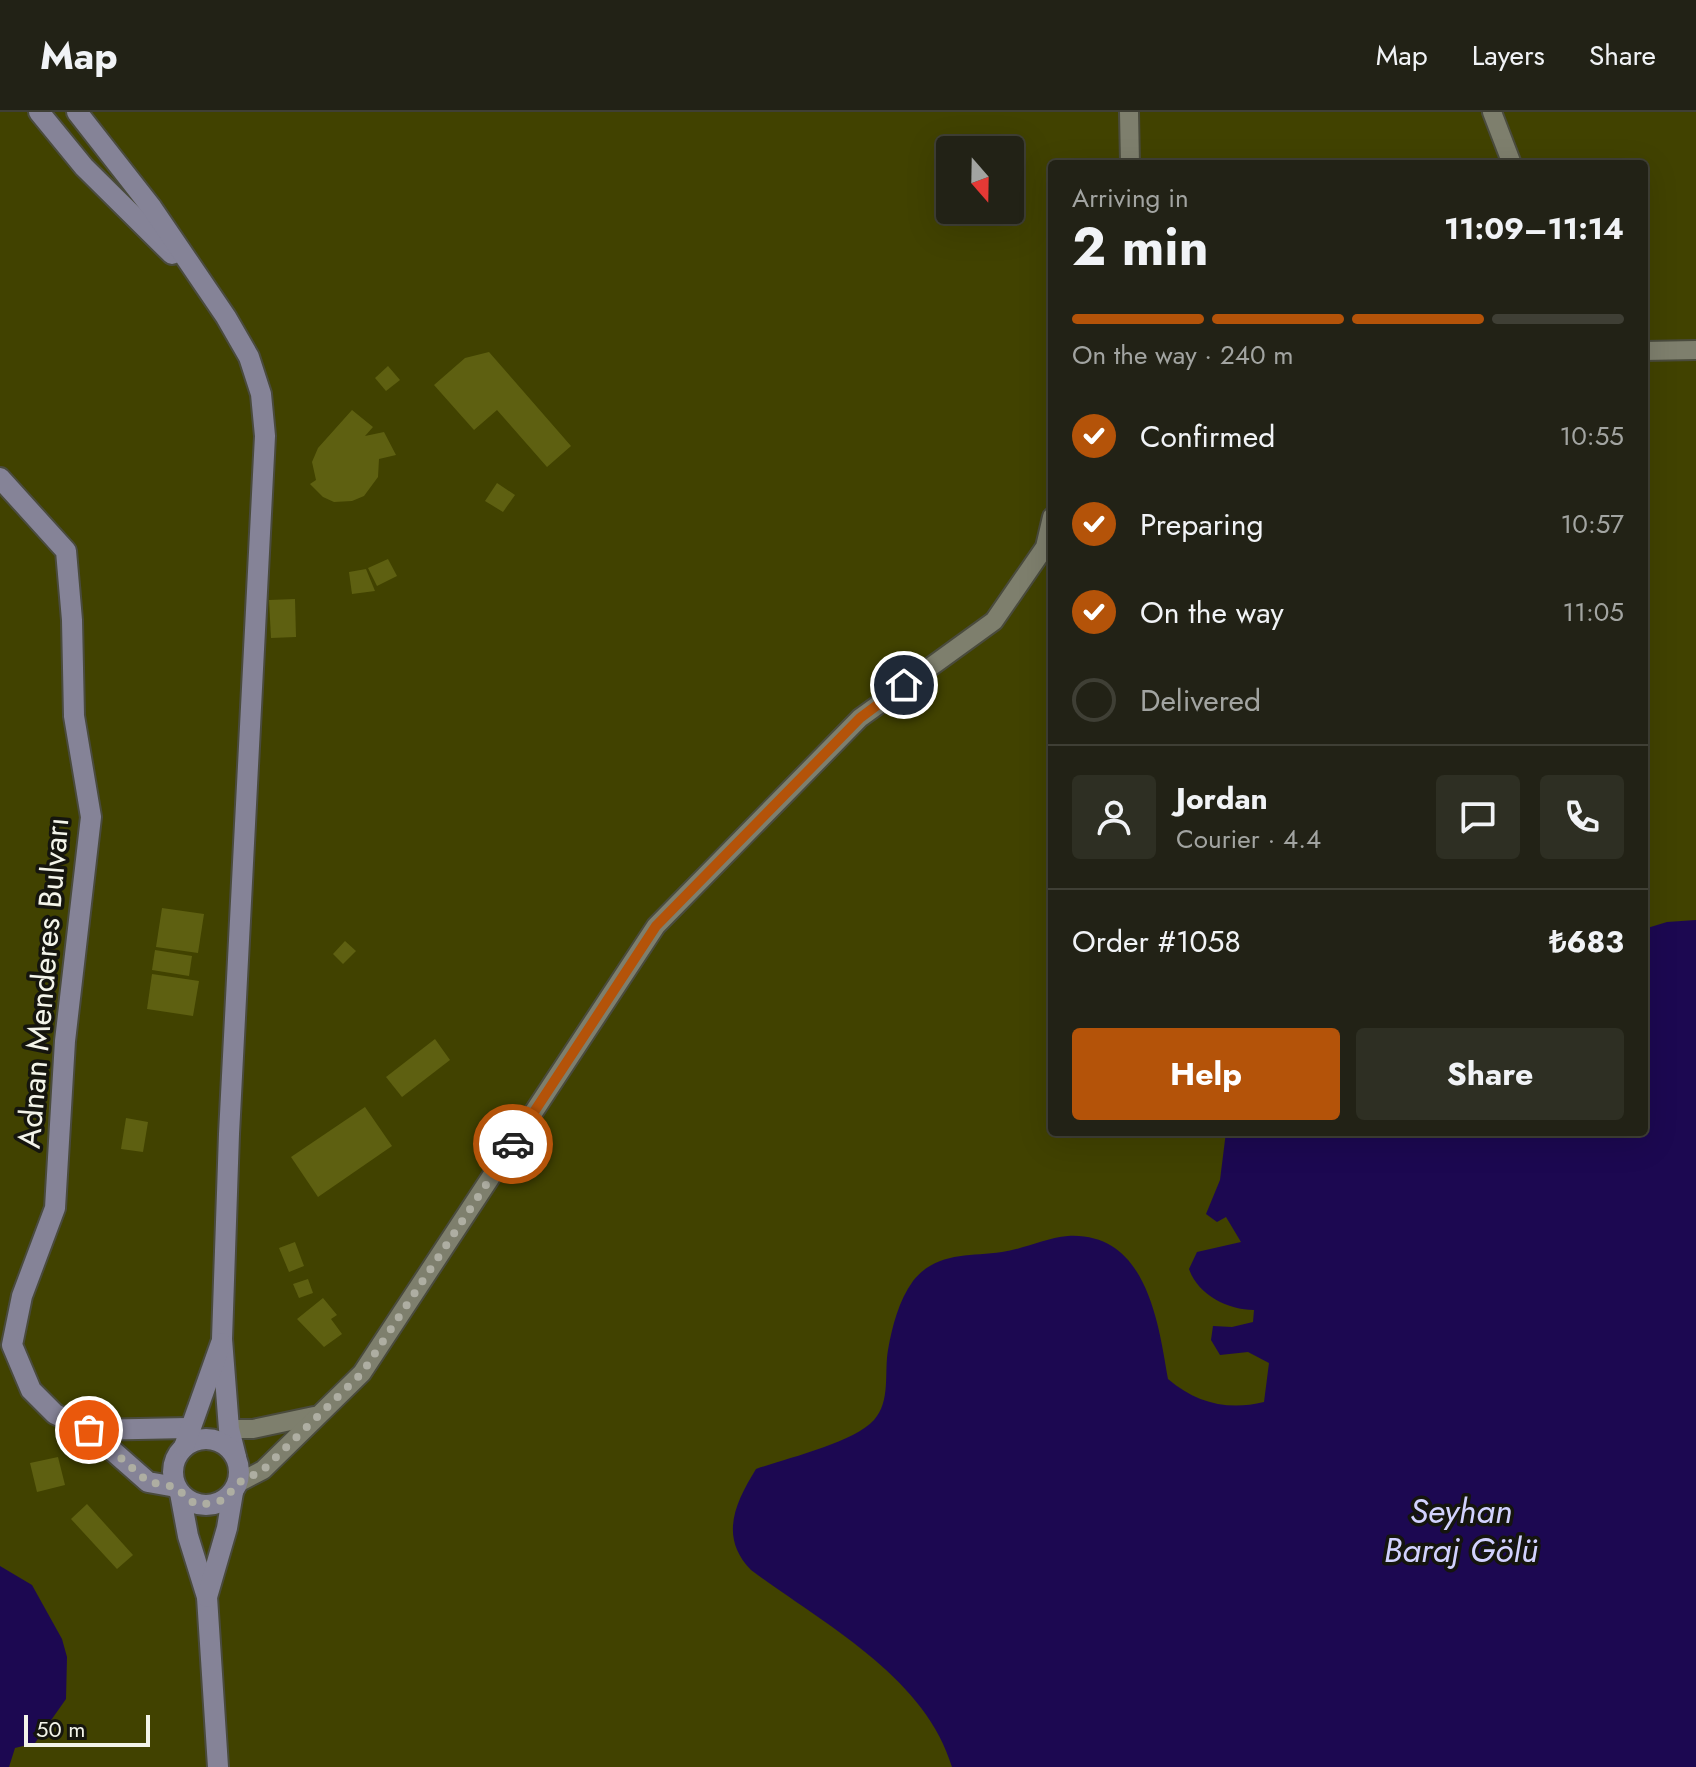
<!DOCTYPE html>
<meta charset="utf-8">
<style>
:root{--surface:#222216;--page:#2e2f23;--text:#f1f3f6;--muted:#a2a4a1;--line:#3f3f35;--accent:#b45309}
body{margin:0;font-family:Jost,sans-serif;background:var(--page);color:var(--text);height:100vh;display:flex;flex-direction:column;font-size:30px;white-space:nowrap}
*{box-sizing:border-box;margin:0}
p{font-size:26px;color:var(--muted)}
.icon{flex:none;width:44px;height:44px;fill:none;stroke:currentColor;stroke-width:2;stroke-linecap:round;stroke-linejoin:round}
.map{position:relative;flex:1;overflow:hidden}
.panel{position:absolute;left:1048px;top:48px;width:600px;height:976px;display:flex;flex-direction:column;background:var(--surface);border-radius:8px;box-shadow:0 8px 32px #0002,0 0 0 2px var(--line)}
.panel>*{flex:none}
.needle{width:52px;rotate:160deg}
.controls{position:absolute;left:936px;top:24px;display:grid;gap:16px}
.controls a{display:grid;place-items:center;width:88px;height:88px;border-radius:8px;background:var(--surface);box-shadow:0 8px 32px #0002,0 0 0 2px var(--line);font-size:40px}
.scale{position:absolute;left:24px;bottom:20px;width:126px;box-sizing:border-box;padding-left:8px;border:4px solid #f3f4e9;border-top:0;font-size:22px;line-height:28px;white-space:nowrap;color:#f3f4e9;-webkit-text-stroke:6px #15150e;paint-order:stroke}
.pin{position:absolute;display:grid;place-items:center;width:68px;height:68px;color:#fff;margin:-34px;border:4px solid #fff;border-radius:50%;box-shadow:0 2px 8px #0007}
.courier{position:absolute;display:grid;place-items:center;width:80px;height:80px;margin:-40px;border:6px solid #b45309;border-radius:50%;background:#fff;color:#222;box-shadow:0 2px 10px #0007}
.head em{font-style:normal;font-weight:700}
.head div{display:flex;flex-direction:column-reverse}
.head{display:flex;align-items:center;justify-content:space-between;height:136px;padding:0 24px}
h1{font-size:52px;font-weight:700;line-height:60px}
.bar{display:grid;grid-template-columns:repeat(4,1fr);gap:12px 8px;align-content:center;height:96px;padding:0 24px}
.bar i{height:10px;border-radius:6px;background:var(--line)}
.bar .selected{background:var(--accent)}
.bar p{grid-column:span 4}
.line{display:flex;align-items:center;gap:20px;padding:0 24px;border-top:2px solid var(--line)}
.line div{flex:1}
.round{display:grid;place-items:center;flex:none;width:84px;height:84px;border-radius:8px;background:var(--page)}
ol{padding:0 24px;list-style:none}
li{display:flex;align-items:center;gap:24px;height:88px}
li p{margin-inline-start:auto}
li .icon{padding:8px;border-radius:50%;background:var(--accent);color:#fff;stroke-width:4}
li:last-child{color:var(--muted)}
li i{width:44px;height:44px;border:4px solid var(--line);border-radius:50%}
.button{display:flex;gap:16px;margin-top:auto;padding:16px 24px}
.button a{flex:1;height:92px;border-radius:8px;background:var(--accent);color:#fff;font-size:32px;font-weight:700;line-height:92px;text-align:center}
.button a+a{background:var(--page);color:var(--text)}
header{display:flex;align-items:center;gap:48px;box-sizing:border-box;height:112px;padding:0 40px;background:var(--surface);border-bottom:2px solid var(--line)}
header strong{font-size:38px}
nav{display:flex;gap:44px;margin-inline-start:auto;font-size:28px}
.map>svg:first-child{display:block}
</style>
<header>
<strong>Map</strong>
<nav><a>Map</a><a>Layers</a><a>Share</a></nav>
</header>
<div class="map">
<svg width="1696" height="1655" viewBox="0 0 1696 1655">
<rect width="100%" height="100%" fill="#2d2d1d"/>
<path fill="#414200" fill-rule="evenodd" d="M0,0h1696v1655h-1696zM950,38h60v60h-60zM1052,52h592v968h-592z"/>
<g fill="#1c0851">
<path d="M1696,808v847h-744c-27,-91 -130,-144 -201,-197 -32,-33 -16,-67 5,-101 31,-11 97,-26 118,-49 17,-19 10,-47 14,-70 4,-23 11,-50 25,-69 24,-30 56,-24 89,-29 22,-3 43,-14 66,-16 78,-4 90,84 100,143 28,24 60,32 96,23l5,-39 -21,-11 -28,3 -9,-15 2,-14 19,1 21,-5 1,-12c-26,0 -56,-15 -65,-41l8,-17 44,-10 -15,-25 -9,5 -11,-8 14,-34 6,-48h418v-203l23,-7z"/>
<polygon points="0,1454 32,1473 62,1527 67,1545 66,1587 35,1631 15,1636 9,1655 0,1655"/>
</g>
<g fill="#5e6011">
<polygon points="489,240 571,334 547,355 497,298 474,318 434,273 465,246"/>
<polygon points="388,254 400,268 386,279 375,266"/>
<polygon points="352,298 373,315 365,324 384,320 396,343 379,347 378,365 364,384 352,389 334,390 323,385 310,372 316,368 312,350 318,336"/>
<polygon points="497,371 515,383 503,400 485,389"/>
<polygon points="388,447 397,464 377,474 368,456"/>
<polygon points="366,457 375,479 352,482 349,460"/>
<polygon points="295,487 296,525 271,526 269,488"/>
<polygon points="162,796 204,802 198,841 156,835"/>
<polygon points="345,829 356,839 343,852 333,842"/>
<polygon points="155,838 192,844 189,864 152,858"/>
<polygon points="152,862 199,869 193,904 147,897"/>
<polygon points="435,927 450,948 402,985 386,965"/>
<polygon points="365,995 392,1034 318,1085 291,1045"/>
<polygon points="126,1006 148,1010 143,1040 121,1037"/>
<polygon points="295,1130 304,1154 289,1160 279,1136"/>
<polygon points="308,1167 313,1181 299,1186 293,1172"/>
<polygon points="323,1186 337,1203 331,1207 342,1222 324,1235 297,1207"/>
<polygon points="58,1345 65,1373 37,1380 30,1351"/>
<polygon points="87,1392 133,1443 117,1457 71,1407"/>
</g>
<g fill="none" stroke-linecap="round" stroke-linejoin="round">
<g stroke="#4a4b3d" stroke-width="22">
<g id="tertiary">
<polyline points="1129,0 1130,52"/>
<polyline points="1492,0 1512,52"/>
<polyline points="1644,239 1696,238"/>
<polyline points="229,1317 253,1317 314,1304"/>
<polyline points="238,1371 263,1358 362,1261 656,814 860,606 994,509 1045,435 1052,405"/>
</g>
</g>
<g stroke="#4a4b3d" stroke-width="24">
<g id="secondary">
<polyline points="39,0 84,55 172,142"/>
<polyline points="77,0 152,96 226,205 249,245 261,282 265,324 229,1022 222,1227 229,1317 236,1345"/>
<polyline points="0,366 66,439 72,508 74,604 91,705 65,929 55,1096 22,1184 12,1233 31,1278 55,1302 89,1318 148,1370 176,1375"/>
<polyline points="89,1318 188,1316"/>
<circle cx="206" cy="1360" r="33"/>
<polyline points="184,1335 221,1231"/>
<polyline points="180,1381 188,1424 207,1485 218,1655"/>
<polyline points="207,1485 227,1416 233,1380"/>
</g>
</g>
<use href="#tertiary" stroke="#7e7f6d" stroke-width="18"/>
<use href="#secondary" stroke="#858397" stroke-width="20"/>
</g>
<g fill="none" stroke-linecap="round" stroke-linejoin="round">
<polyline stroke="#aeaea2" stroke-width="8" stroke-dasharray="0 14.4" points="89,1318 148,1370 176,1375 190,1389 201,1393 224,1388 238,1371 263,1358 362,1261 513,1032"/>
<polyline stroke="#b45309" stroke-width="10" points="513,1032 656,814 860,606 904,573"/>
</g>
<g text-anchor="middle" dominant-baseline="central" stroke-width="7" stroke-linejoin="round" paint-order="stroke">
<g font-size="32" fill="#f3f4e9" stroke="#15150e">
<text transform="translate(43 871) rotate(-85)">Adnan Menderes Bulvarı</text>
</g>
<g font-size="34" font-style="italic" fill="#d2d2fe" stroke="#15150e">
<text x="1461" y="1399">Seyhan<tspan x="1461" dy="39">Baraj Gölü</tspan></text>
</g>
</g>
</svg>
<div class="controls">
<a><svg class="needle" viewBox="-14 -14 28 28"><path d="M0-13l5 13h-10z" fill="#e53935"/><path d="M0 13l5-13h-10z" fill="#a2a4a1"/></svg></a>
</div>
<div class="scale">50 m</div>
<div class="pin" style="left:89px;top:1318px;background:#ea580c"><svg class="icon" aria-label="bag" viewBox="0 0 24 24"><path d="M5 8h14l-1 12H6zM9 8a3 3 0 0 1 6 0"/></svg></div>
<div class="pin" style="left:904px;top:573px;background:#1f2937"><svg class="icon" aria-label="home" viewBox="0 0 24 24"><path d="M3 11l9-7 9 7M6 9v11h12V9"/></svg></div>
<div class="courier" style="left:513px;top:1032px"><svg class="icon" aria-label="car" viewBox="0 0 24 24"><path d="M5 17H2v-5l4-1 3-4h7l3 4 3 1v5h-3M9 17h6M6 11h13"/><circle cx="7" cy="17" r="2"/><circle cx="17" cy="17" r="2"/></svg></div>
<section class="panel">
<div class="head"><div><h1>2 min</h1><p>Arriving in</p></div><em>11:09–11:14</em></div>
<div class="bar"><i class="selected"></i><i class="selected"></i><i class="selected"></i><i></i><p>On the way · 240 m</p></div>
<ol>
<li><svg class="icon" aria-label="check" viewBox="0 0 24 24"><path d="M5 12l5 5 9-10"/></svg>Confirmed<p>10:55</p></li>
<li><svg class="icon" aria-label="check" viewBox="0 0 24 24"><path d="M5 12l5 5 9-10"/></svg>Preparing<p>10:57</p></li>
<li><svg class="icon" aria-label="check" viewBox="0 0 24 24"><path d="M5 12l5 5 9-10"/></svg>On the way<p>11:05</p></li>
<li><i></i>Delivered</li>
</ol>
<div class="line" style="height:144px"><a class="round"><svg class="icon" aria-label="person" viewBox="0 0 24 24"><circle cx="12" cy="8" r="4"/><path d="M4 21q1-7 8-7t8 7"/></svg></a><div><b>Jordan</b><p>Courier · 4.4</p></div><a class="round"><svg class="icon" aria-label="chat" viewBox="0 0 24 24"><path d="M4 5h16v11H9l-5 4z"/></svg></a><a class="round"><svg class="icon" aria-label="phone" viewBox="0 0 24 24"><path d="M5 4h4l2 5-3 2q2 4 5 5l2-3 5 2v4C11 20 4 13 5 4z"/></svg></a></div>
<div class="line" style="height:104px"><div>Order #1058</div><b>₺683</b></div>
<div class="button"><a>Help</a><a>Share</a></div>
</section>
</div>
